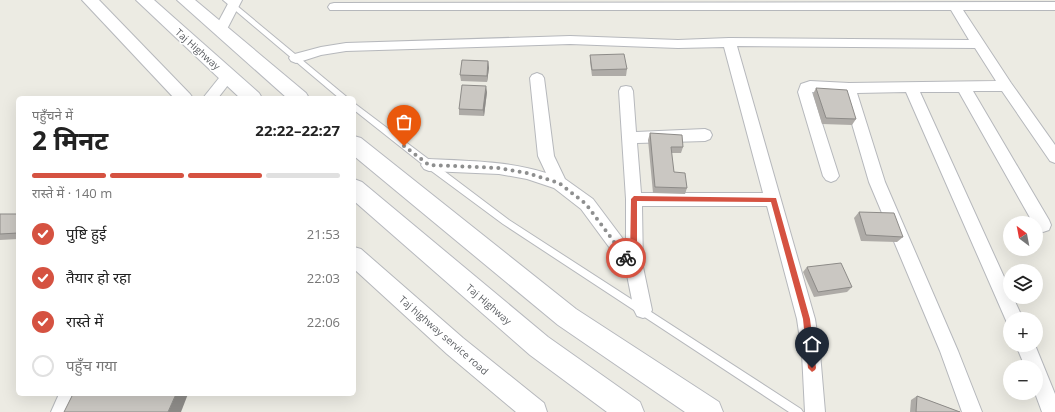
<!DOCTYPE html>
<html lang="hi">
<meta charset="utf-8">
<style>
:root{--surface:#fff;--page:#f6f6f6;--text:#222;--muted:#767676;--line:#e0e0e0;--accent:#d55241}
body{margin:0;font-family:"Open Sans","Noto Sans Devanagari",sans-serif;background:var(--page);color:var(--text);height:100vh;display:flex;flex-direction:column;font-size:15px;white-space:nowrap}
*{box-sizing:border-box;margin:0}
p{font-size:13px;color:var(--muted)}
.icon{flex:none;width:22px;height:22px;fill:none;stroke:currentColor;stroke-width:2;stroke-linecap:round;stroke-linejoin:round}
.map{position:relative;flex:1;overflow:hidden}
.panel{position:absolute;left:16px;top:96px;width:340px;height:300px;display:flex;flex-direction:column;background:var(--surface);border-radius:6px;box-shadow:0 4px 16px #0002}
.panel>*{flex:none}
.needle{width:26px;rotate:328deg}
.controls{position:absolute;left:1003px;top:216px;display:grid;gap:8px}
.controls a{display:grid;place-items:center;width:40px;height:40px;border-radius:50%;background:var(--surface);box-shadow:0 4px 16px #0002;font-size:20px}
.pin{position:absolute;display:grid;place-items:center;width:34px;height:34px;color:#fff;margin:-41px -17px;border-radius:50% 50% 50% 0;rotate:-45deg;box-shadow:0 0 4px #0007}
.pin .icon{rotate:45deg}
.courier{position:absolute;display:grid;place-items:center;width:40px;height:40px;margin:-20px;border:3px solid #d55241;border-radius:50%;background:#fff;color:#222;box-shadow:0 1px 5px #0007}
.overview em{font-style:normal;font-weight:700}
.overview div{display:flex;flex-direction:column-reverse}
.overview{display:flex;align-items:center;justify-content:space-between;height:68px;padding:0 16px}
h1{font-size:26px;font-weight:700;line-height:30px}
.bar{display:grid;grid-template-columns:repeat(4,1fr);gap:6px 4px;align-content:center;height:48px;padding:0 16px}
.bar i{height:5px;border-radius:3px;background:var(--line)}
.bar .selected{background:var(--accent)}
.bar p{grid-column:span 4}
ol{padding:0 16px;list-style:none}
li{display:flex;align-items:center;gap:12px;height:44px}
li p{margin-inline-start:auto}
li .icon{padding:4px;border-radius:50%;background:var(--accent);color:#fff;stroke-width:4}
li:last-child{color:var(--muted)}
li i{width:22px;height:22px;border:2px solid var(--line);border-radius:50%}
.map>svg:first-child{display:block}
</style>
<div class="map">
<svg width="1055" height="412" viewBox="0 0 1055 412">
<rect width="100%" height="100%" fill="#ecebe3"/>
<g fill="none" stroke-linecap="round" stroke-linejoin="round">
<g stroke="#b6b8bc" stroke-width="2">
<g id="service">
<polygon points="223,0 230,0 348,98 339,98"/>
<polygon points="354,103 509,220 801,409 803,412 789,412 503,224 426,167 354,110"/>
</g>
</g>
<g stroke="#b6b8bc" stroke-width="2">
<g id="minor">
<polygon points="230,0 242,0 225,33 220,34 215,33 214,30"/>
<path d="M1055,2v8h-92l48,73 44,62v18l-5,-2 -48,-70h-29l76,129 2,5 -2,5 -6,2 -6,-2 -1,-7h-3l-74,-131h-39l90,198v7h3l10,22h-13v7l-2,-1 -102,-233 -49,1 28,89 73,169 24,61h-20l-22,-61 -71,-169 -26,-89 -31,-1 27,84 -3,4 -5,2 -5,-2 -3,-4 -25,-84 3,-8 9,-3 39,2 147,-2 -21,-33 -238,-2 78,273 5,34 5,59h-20l-3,-59 -5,-34 -30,-113h-125l1,61 9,43 -3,6 -6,2 -6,-2 -3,-6 -8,-40 -45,-61 -27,-21 -27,-9 -28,-5 -70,-3 -5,-2 -3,-4 3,-4 5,-2c40,2 79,2 117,14l-8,-17 -8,-78 2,-3 5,-2 5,2 2,3 10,78 11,23 28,20 33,44v-44l-7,-108 2,-4 5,-1 5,1 2,4 3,41 69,-3 5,2 2,4 -2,4 -5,2 -68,2 4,50h122l-39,-146 -46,1 -108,-4 -224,7 -25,4 -25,8 -5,-2 -2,-3 2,-3 30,-8 25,-4 224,-7 108,4 51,-2 240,2 -18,-30h-621l-2,-3 2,-3 4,-1z"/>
<polygon points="228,71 233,73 235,76 218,98 203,98 223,73"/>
<polygon points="1016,345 1035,345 1055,394 1055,412 1042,412 1035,393 1036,367 1025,367"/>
<polygon points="59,394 79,394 71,412 51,412"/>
</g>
</g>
<g stroke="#b6b8bc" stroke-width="2">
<g id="tertiary">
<polygon points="82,0 99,0 190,94 193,98 174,98"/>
<polygon points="354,247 361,249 463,338 544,403 547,412 516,412 447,354 354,269"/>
</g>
</g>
<g stroke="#b7b9be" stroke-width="2">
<g id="secondary">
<polygon points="136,0 154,0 259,93 262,98 240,98"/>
<polygon points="177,0 195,0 306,93 309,98 287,98"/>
<polygon points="354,136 361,138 576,309 719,402 723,412 685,412 558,325 354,156"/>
<polygon points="354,179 362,182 548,337 640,402 644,412 607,412 530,355 354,201"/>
</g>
</g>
<use href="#service" fill="#fff" fill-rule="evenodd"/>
<use href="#minor" fill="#fff" fill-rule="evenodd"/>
<use href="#tertiary" fill="#fff" fill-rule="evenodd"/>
<use href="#secondary" fill="#fff" fill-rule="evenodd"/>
</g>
<g fill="#aeaba7">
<polygon points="590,55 627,69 626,76 592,76 590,62"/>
<polygon points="488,61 489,68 487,82 461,81 460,75"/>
<polygon points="816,88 856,119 852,125 822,124 813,94"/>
<polygon points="487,92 484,116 459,115 459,109"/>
<polygon points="650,133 683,147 681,153 671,153 674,172 687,188 685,194 653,193 648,140"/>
<polygon points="859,212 903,237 897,242 861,241 854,218"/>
<polygon points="0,214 18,214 18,239 0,240"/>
<polygon points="807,267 852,287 847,292 814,297 803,272"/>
<polygon points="917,396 960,412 910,412 911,400"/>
</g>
<g fill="#8d8b88">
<polygon points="488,61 489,68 487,82 487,76"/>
<polygon points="486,86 487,92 484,116 483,110"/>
<polygon points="176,394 188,394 181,412 168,412"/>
</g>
<g fill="#cac7c2" stroke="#8d8b88">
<polygon points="624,54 627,69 592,70 590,55"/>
<polygon points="462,60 488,61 487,76 460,75"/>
<polygon points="462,85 486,86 483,110 459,109"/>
<polygon points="816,88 847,90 856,119 826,118"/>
<polygon points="650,133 682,135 683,147 671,147 674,172 685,173 687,188 655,187"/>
<polygon points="859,212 894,213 903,237 866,235"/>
<polygon points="0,214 18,214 18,233 0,234"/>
<polygon points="841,263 852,287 818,292 807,267"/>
<polygon points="73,394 176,394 168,412 64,412"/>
<polygon points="917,396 960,412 916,412"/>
</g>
<polygon fill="#d55241" points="634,196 776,198 810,319 816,368 815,370 812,372 808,368 803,319 771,202 637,201 637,267 634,270 631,269 623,258 626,255 630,257 631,199"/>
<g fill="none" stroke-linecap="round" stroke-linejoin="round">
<polyline stroke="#8e8f8f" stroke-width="4" stroke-dasharray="0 7.2" points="404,146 429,165 499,168 527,173 559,183 586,204 626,258"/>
</g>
<g text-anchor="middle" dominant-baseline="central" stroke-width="3" stroke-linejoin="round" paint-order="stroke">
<g font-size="10" fill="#5b5e62" stroke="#fff">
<text transform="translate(198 49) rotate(42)">Taj Highway</text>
<text transform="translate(489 304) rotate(41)">Taj Highway</text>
<text transform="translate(444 335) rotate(41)">Taj highway service road</text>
</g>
</g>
</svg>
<div class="controls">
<a><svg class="needle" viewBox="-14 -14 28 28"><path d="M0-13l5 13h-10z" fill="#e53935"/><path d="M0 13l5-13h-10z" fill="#767676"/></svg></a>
<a><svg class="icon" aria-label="layers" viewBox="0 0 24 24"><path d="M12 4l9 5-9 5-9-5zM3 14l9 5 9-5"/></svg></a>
<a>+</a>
<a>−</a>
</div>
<div class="pin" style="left:404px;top:146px;background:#ea580c"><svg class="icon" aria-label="bag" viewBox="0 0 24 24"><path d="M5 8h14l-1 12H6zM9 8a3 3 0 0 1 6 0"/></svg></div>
<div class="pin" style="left:812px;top:368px;background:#1f2937"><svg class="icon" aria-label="home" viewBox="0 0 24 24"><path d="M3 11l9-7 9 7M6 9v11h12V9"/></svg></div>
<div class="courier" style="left:626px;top:258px"><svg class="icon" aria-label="bike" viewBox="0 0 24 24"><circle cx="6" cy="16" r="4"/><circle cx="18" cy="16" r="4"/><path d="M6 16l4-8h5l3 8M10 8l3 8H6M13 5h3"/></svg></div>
<section class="panel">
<div class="overview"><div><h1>2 मिनट</h1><p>पहुँचने में</p></div><em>22:22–22:27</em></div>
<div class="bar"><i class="selected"></i><i class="selected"></i><i class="selected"></i><i></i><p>रास्ते में · 140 m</p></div>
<ol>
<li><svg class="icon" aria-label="check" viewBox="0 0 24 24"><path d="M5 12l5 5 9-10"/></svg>पुष्टि हुई<p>21:53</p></li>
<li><svg class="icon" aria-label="check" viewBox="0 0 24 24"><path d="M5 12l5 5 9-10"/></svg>तैयार हो रहा<p>22:03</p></li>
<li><svg class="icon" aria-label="check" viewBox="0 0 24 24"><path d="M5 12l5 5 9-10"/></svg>रास्ते में<p>22:06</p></li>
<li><i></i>पहुँच गया</li>
</ol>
</section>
</div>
